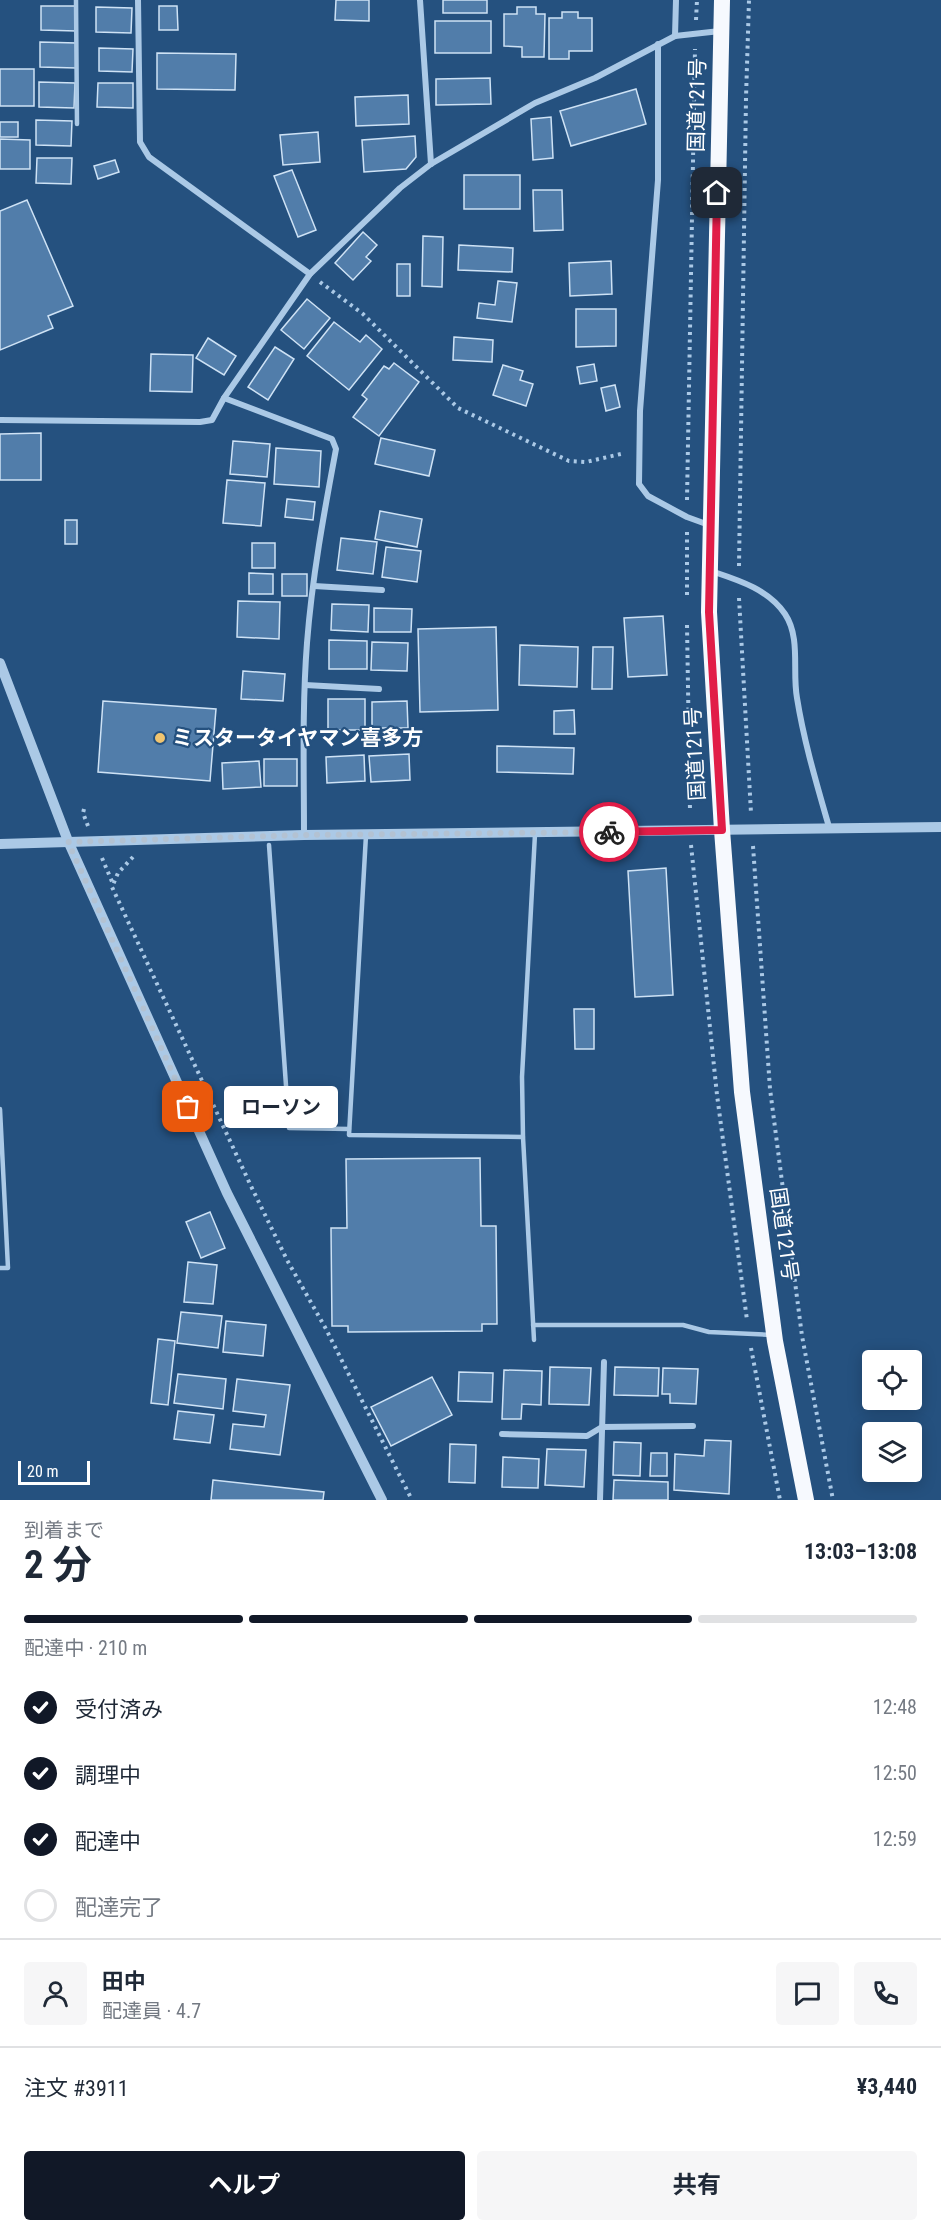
<!DOCTYPE html>
<html lang="ja">
<meta charset="utf-8">
<style>
:root{--surface:#fff;--page:#f6f6f7;--text:#1f2937;--muted:#747a83;--line:#e0e1e3;--accent:#111827}
body{margin:0;font-family:"Roboto Condensed","Noto Sans JP",sans-serif;background:var(--page);color:var(--text);height:100vh;display:flex;flex-direction:column;font-size:22px;white-space:nowrap}
*{box-sizing:border-box;margin:0}
p{font-size:20px;color:var(--muted)}
.icon{flex:none;width:33px;height:33px;fill:none;stroke:currentColor;stroke-width:2;stroke-linecap:round;stroke-linejoin:round}
.map{position:relative;height:1500px;overflow:hidden}
.sheet{display:flex;flex-direction:column;background:var(--surface);flex:1}
.sheet>*{flex:none}
.controls{position:absolute;left:862px;top:1350px;display:grid;gap:12px}
.controls a{display:grid;place-items:center;width:60px;height:60px;border-radius:6px;background:var(--surface);box-shadow:0 3px 15px #0003;font-size:30px}
.scale{position:absolute;left:18px;bottom:15px;width:72px;box-sizing:border-box;padding-left:6px;border:3px solid #fff;border-top:0;font-size:16px;line-height:21px;white-space:nowrap;color:#fff;-webkit-text-stroke:4px #25517f;paint-order:stroke}
.pin{position:absolute;display:grid;place-items:center;width:51px;height:51px;color:#fff;margin:-26px;border-radius:12px;box-shadow:0 3px 9px #0006}
.courier{position:absolute;display:grid;place-items:center;width:60px;height:60px;margin:-30px;border:4px solid #e11d48;border-radius:50%;background:#fff;color:#222;box-shadow:0 2px 8px #0007}
.bubble{position:absolute;height:42px;border-radius:6px;background:var(--surface);box-shadow:0 3px 15px #0003;font-size:20px;font-weight:700;line-height:42px;text-align:center}
.overview em{font-style:normal;font-weight:700}
.overview div{display:flex;flex-direction:column-reverse}
.overview{display:flex;align-items:center;justify-content:space-between;height:102px;padding:0 24px}
h1{font-size:39px;font-weight:700;line-height:45px}
.bar{display:grid;grid-template-columns:repeat(4,1fr);gap:9px 6px;align-content:center;height:72px;padding:0 24px}
.bar i{height:8px;border-radius:4px;background:var(--line)}
.bar .on{background:var(--accent)}
.bar p{grid-column:span 4}
.line{display:flex;align-items:center;gap:15px;padding:0 24px;border-top:2px solid var(--line)}
.line div{flex:1}
.round{display:grid;place-items:center;flex:none;width:63px;height:63px;border-radius:6px;background:var(--page)}
ol{padding:0 24px;list-style:none}
li{display:flex;align-items:center;gap:18px;height:66px}
li p{margin-inline-start:auto}
li .icon{padding:6px;border-radius:50%;background:var(--accent);color:#fff;stroke-width:4}
li:last-child{color:var(--muted)}
li i{width:33px;height:33px;border:3px solid var(--line);border-radius:50%}
.action{display:flex;gap:12px;margin-top:auto;padding:12px 24px}
.action a{flex:1;height:69px;border-radius:6px;background:var(--accent);color:#fff;font-size:24px;font-weight:700;line-height:69px;text-align:center}
.action a+a{background:var(--page);color:var(--text)}
.map>svg:first-child{display:block}
</style>
<div class="map">
<svg width="941" height="1500" viewBox="0 0 941 1500">
<rect width="100%" height="100%" fill="#25517f"/>
<g fill="#517daa" stroke="#cee2f5" stroke-width="1.5">
<polygon points="336,0 369,0 369,21 335,20"/>
<rect x="443" y="0" width="44" height="13"/>
<polygon points="41,6 77,6 76,31 41,30"/>
<polygon points="159,6 177,6 178,30 159,30"/>
<polygon points="96,7 132,8 131,33 96,32"/>
<polygon points="517,7 536,7 536,14 545,14 544,57 522,57 522,47 504,46 504,14 517,14"/>
<polygon points="562,12 578,12 578,18 592,18 592,51 569,51 569,59 549,59 549,18 562,18"/>
<rect x="435" y="21" width="56" height="32"/>
<polygon points="40,42 76,43 76,68 40,67"/>
<polygon points="99,48 133,49 132,72 99,71"/>
<polygon points="157,53 236,54 235,90 157,89"/>
<rect x="0" y="69" width="34" height="37"/>
<polygon points="490,78 491,104 436,105 436,79"/>
<polygon points="39,82 75,83 74,108 39,107"/>
<polygon points="98,83 133,83 133,108 97,107"/>
<polygon points="636,89 646,124 571,146 560,111"/>
<polygon points="408,95 409,124 356,126 355,97"/>
<polygon points="551,117 553,158 533,160 531,119"/>
<polygon points="36,120 72,121 71,146 36,145"/>
<rect x="0" y="122" width="18" height="15"/>
<polygon points="318,132 320,162 283,165 280,135"/>
<polygon points="415,136 416,157 406,169 364,172 362,140"/>
<polygon points="0,139 30,140 30,169 0,169"/>
<polygon points="37,158 72,158 71,184 36,183"/>
<polygon points="115,160 119,172 98,179 94,166"/>
<polygon points="292,170 316,230 298,237 274,176"/>
<rect x="464" y="175" width="56" height="34"/>
<polygon points="533,190 562,190 563,230 534,231"/>
<polygon points="27,200 73,306 48,316 53,328 0,350 0,211"/>
<polygon points="363,232 377,245 366,257 371,261 353,280 335,263"/>
<polygon points="423,236 443,237 442,287 422,286"/>
<polygon points="459,245 513,248 512,272 458,270"/>
<polygon points="611,261 612,294 570,296 569,263"/>
<rect x="397" y="264" width="13" height="32"/>
<polygon points="498,281 517,283 512,322 477,318 479,303 495,305"/>
<polygon points="307,299 330,318 304,349 281,330"/>
<polygon points="576,309 616,309 616,346 576,347"/>
<polygon points="334,322 360,342 366,335 382,349 349,390 307,356"/>
<polygon points="454,337 493,340 492,362 453,360"/>
<polygon points="208,338 236,356 224,375 196,358"/>
<polygon points="275,347 294,359 268,400 248,387"/>
<polygon points="151,354 193,355 192,392 150,391"/>
<polygon points="394,363 419,382 379,436 353,417 367,399 362,395 384,366 389,369"/>
<polygon points="594,364 597,381 580,384 577,367"/>
<polygon points="503,365 523,371 520,380 533,384 526,406 493,395"/>
<polygon points="615,385 620,407 606,411 601,388"/>
<polygon points="41,433 41,480 0,480 0,434"/>
<polygon points="381,438 435,450 429,476 375,464"/>
<polygon points="233,441 270,444 267,477 230,474"/>
<polygon points="276,448 321,451 319,487 274,484"/>
<polygon points="227,480 265,483 261,526 223,523"/>
<polygon points="287,499 315,502 313,520 285,517"/>
<polygon points="380,511 422,519 417,547 375,539"/>
<rect x="65" y="520" width="12" height="24"/>
<polygon points="341,538 377,542 373,574 337,570"/>
<rect x="252" y="543" width="23" height="25"/>
<polygon points="386,547 421,551 417,582 382,577"/>
<polygon points="249,573 273,574 273,594 249,594"/>
<rect x="282" y="574" width="25" height="22"/>
<polygon points="238,601 280,602 279,639 237,637"/>
<polygon points="332,604 369,605 368,632 331,630"/>
<polygon points="374,608 412,609 411,632 374,632"/>
<polygon points="663,616 667,675 628,677 624,618"/>
<polygon points="496,627 498,710 420,712 418,629"/>
<polygon points="329,640 367,641 367,669 329,669"/>
<polygon points="372,642 408,643 407,671 371,670"/>
<polygon points="520,645 578,647 577,687 519,685"/>
<polygon points="593,647 613,647 612,689 592,689"/>
<polygon points="243,671 285,674 283,701 241,699"/>
<rect x="328" y="699" width="37" height="31"/>
<polygon points="103,701 216,709 210,781 98,772"/>
<polygon points="407,701 408,728 372,728 372,702"/>
<polygon points="574,710 575,734 554,734 554,711"/>
<polygon points="497,746 574,748 573,774 497,772"/>
<polygon points="409,754 410,780 371,782 369,756"/>
<polygon points="364,755 365,781 327,783 326,757"/>
<rect x="264" y="759" width="33" height="27"/>
<polygon points="259,761 261,787 223,789 222,763"/>
<polygon points="666,868 673,995 635,997 628,871"/>
<polygon points="574,1009 594,1009 594,1049 575,1049"/>
<polygon points="480,1158 481,1226 496,1226 497,1324 482,1324 482,1331 348,1332 348,1326 332,1326 331,1228 347,1228 346,1159"/>
<polygon points="210,1212 225,1248 201,1258 186,1222"/>
<polygon points="188,1262 217,1265 213,1304 184,1302"/>
<polygon points="181,1312 222,1316 218,1348 177,1343"/>
<polygon points="226,1321 266,1325 263,1356 223,1352"/>
<polygon points="158,1339 175,1341 168,1405 151,1403"/>
<polygon points="550,1367 591,1368 589,1405 549,1404"/>
<polygon points="615,1367 659,1368 658,1396 614,1395"/>
<polygon points="663,1368 698,1369 696,1404 670,1403 670,1394 662,1394"/>
<polygon points="504,1370 542,1371 541,1405 522,1404 521,1419 502,1419"/>
<polygon points="459,1372 493,1373 492,1402 458,1401"/>
<polygon points="178,1374 226,1379 223,1409 174,1403"/>
<polygon points="432,1377 452,1415 391,1446 371,1407"/>
<polygon points="237,1379 290,1385 280,1455 230,1449 233,1424 264,1427 266,1415 233,1411"/>
<polygon points="178,1411 214,1415 210,1443 174,1439"/>
<polygon points="705,1440 731,1441 729,1494 674,1490 675,1454 704,1456"/>
<polygon points="614,1442 641,1443 640,1476 613,1475"/>
<polygon points="450,1444 476,1445 475,1483 449,1482"/>
<polygon points="547,1449 586,1450 584,1487 545,1485"/>
<polygon points="651,1453 667,1453 667,1476 650,1476"/>
<polygon points="503,1457 539,1459 538,1488 502,1487"/>
<polygon points="213,1480 324,1492 323,1500 211,1500"/>
<polygon points="614,1480 668,1482 668,1500 613,1500"/>
</g>
<g fill="none" stroke-linecap="round" stroke-linejoin="round">
<g stroke="#abc9e6" stroke-width="4" stroke-dasharray="3 4.5" stroke-linecap="butt">
<polyline points="696,20 697,0"/>
<polyline points="320,282 363,314 458,408 569,461 586,462 625,453"/>
<polyline points="687,500 695,49"/>
<polyline points="687,532 687,599"/>
<polyline points="739,566 746,98 749,0"/>
<polyline points="739,598 751,813"/>
<polyline points="687,625 690,811"/>
<polyline points="84,809 83,813 88,826"/>
<polyline points="691,845 717,1095 747,1320"/>
<polyline points="753,846 770,1089 802,1336 833,1500"/>
<polyline points="133,857 118,873 112,887 250,1184 287,1260 326,1329 412,1500"/>
<polyline points="102,858 113,884"/>
<polyline points="751,1348 780,1500"/>
</g>
<g stroke="#abc9e6" stroke-width="4.5">
<polyline points="76,0 77,124"/>
<polyline points="366,835 349,1135 523,1137"/>
<polyline points="269,845 289,1128 349,1129"/>
<polyline points="0,1109 8,1268 0,1268"/>
<polyline points="533,1325 683,1325 709,1332 772,1335"/>
<polyline points="534,1340 523,1137 522,1077 535,834"/>
</g>
<g stroke="#abc9e6" stroke-width="6">
<polyline points="138,0 140,142 149,157 310,274"/>
<polyline points="420,0 431,164"/>
<polyline points="675,36 676,0"/>
<polyline points="658,44 658,180 640,411 639,484 648,496 687,517 709,525"/>
<path d="M224,398l108,41 4,10c-12,64 -24,129 -29,194 -5,64 -3,128 -3,192"/>
<polyline points="0,420 200,422 212,420 224,398 310,274 400,188 431,164 535,103 595,78 675,36 720,31"/>
<path d="M711,571c27,9 57,18 74,43 16,24 7,57 12,84 7,44 20,87 32,129"/>
<polyline points="314,586 382,590"/>
<polyline points="305,685 379,689"/>
<polyline points="502,1434 587,1436 602,1427 693,1426"/>
<polyline points="600,1500 604,1362"/>
</g>
<g stroke="#abc9e6" stroke-width="10">
<polyline points="0,663 68,841 227,1193 382,1500"/>
<polyline points="0,844 304,835 941,827"/>
</g>
<polyline stroke="#f6f9fe" stroke-width="16" points="722,0 709,612 722,830 742,1092 775,1341 806,1500"/>
</g>
<g fill="none" stroke-linecap="round" stroke-linejoin="round">
<polyline stroke="#b3c2d2" stroke-width="6" stroke-dasharray="0 10.8" points="188,1107 68,842 304,835 609,832"/>
<polyline stroke="#e11d48" stroke-width="8" points="609,832 722,830 709,612 717,193"/>
</g>
<circle fill="#f0c46f" stroke="#25517f" stroke-width="2" cx="160" cy="738" r="6"/>
<g text-anchor="middle" dominant-baseline="central" stroke-width="4.5" stroke-linejoin="round" paint-order="stroke">
<g font-size="21" fill="#fff" stroke="#25517f">
<text transform="translate(697 105) rotate(-89)">国道121号</text>
<text transform="translate(695 754) rotate(-93)">国道121号</text>
<text transform="translate(784 1234) rotate(82)">国道121号</text>
</g>
<g font-size="21" font-weight="bold" fill="#fff" stroke="#25517f" text-anchor="start">
<text x="172" y="738">ミスタータイヤマン喜多方</text>
</g>
</g>
</svg>
<div class="controls">
<a><svg class="icon" aria-label="locate" viewBox="0 0 24 24"><circle cx="12" cy="12" r="6"/><path d="M12 2v4M12 18v4M2 12h4M18 12h4"/></svg></a>
<a><svg class="icon" aria-label="layers" viewBox="0 0 24 24"><path d="M12 4l9 5-9 5-9-5zM3 14l9 5 9-5"/></svg></a>
</div>
<div class="scale">20 m</div>
<div class="pin" style="left:188px;top:1107px;background:#ea580c"><svg class="icon" aria-label="bag" viewBox="0 0 24 24"><path d="M5 8h14l-1 12H6zM9 8a3 3 0 0 1 6 0"/></svg></div>
<div class="pin" style="left:717px;top:193px;background:#1f2937"><svg class="icon" aria-label="home" viewBox="0 0 24 24"><path d="M3 11l9-7 9 7M6 9v11h12V9"/></svg></div>
<div class="courier" style="left:609px;top:832px"><svg class="icon" aria-label="bike" viewBox="0 0 24 24"><circle cx="6" cy="16" r="4"/><circle cx="18" cy="16" r="4"/><path d="M6 16l4-8h5l3 8M10 8l3 8H6M13 5h3"/></svg></div>
<div class="bubble" style="left:224px;top:1086px;width:114px">ローソン</div>
</div>
<section class="sheet">
<div class="overview"><div><h1>2 分</h1><p>到着まで</p></div><em>13:03–13:08</em></div>
<div class="bar"><i class="on"></i><i class="on"></i><i class="on"></i><i></i><p>配達中 · 210 m</p></div>
<ol>
<li><svg class="icon" aria-label="check" viewBox="0 0 24 24"><path d="M5 12l5 5 9-10"/></svg>受付済み<p>12:48</p></li>
<li><svg class="icon" aria-label="check" viewBox="0 0 24 24"><path d="M5 12l5 5 9-10"/></svg>調理中<p>12:50</p></li>
<li><svg class="icon" aria-label="check" viewBox="0 0 24 24"><path d="M5 12l5 5 9-10"/></svg>配達中<p>12:59</p></li>
<li><i></i>配達完了</li>
</ol>
<div class="line" style="height:108px"><a class="round"><svg class="icon" aria-label="person" viewBox="0 0 24 24"><circle cx="12" cy="8" r="4"/><path d="M4 21q1-7 8-7t8 7"/></svg></a><div><b>田中</b><p>配達員 · 4.7</p></div><a class="round"><svg class="icon" aria-label="chat" viewBox="0 0 24 24"><path d="M4 5h16v11H9l-5 4z"/></svg></a><a class="round"><svg class="icon" aria-label="phone" viewBox="0 0 24 24"><path d="M5 4h4l2 5-3 2q2 4 5 5l2-3 5 2v4C11 20 4 13 5 4z"/></svg></a></div>
<div class="line" style="height:78px"><div>注文 #3911</div><b>¥3,440</b></div>
<div class="action"><a>ヘルプ</a><a>共有</a></div>
</section>
